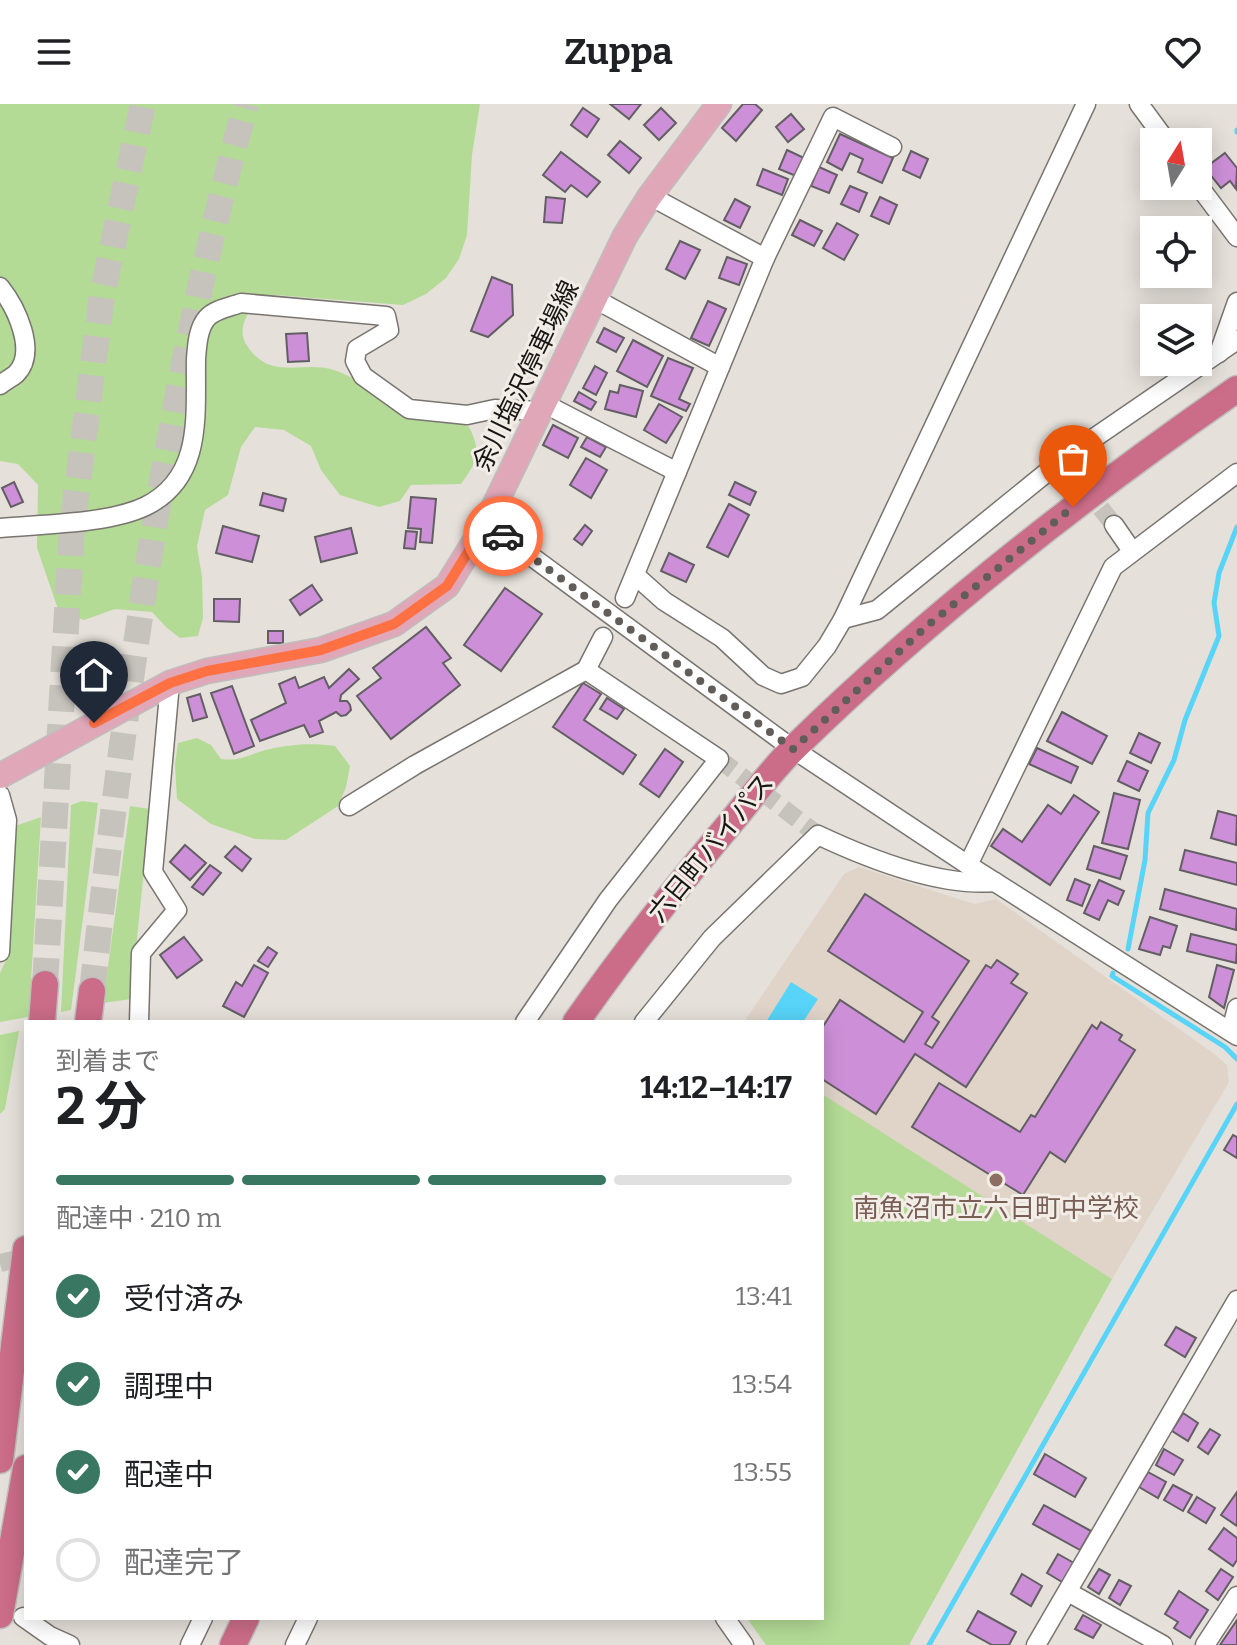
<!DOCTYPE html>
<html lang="ja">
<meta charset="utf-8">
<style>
:root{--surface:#fff;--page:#f6f6f6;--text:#202124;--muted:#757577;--line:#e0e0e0;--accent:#3a7762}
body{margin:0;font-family:Bitter,"Noto Sans JP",serif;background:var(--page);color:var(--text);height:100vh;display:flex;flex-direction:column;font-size:30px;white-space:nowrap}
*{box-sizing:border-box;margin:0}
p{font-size:26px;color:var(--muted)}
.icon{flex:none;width:44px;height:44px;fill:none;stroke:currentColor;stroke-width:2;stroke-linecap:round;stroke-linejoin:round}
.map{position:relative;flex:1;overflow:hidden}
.panel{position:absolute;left:24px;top:916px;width:800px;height:600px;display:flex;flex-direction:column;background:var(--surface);border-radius:0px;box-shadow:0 4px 20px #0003}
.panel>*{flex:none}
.needle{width:52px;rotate:11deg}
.tools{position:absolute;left:1140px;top:24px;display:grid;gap:16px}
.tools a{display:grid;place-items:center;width:72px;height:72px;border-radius:0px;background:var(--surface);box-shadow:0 4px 20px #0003;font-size:40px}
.pin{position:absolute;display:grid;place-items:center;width:68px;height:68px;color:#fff;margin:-82px -34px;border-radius:50% 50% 50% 0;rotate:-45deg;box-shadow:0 0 8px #0007}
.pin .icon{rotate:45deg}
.courier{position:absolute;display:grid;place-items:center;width:80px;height:80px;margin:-40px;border:6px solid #ff7043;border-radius:50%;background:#fff;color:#222;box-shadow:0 2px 10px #0007}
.head em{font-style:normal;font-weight:700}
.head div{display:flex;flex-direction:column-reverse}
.head{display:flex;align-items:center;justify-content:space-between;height:136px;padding:0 32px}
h1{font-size:52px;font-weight:700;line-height:60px}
.bar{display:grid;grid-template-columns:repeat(4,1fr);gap:12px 8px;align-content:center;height:96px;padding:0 32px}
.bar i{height:10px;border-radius:6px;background:var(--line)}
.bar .selected{background:var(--accent)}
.bar p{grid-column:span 4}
ol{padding:0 32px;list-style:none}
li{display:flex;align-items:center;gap:24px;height:88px}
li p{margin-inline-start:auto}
li .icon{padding:8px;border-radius:50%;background:var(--accent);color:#fff;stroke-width:4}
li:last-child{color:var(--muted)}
li i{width:44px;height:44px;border:4px solid var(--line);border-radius:50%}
header{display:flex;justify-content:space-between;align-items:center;height:104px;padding:0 32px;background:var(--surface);font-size:36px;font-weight:700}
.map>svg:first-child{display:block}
</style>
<header><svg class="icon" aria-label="menu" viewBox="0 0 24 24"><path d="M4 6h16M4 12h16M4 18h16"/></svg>Zuppa<svg class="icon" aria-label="heart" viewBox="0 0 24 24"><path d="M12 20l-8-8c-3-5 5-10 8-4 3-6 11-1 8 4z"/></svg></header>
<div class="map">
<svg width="1237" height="1541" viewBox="0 0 1237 1541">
<rect width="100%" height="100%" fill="#e5e0da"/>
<polygon fill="#e0d4c9" points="859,763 974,800 996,795 1213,949 1227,961 1229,978 1112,1175 909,1541 766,1541 747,1514 822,1514 822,918 744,918 844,770"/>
<g fill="#b3db96">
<path d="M0,0h480l-8,51 -5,80 -8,24 -13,19 -20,16 -23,11 -128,-10 -17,3c-10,15 -23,32 -10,49 24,35 56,12 89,24 29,11 42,29 67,43 16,10 31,4 48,7 5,0 12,4 17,6 13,25 8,35 -8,57l-50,1 -11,16 -21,6 -39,-12 -19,-25 -10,-24 -27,-16 -29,-3 -14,20 -13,48 -23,15 -8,36 5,31 1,41 -5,18 -18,2 -13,-10 -15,-16 -37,-3 -31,11 -25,-8 -22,-64 1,-63 -20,-21 -18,-3z"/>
<path d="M197,634l14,7 10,14c22,3 29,-6 49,-10 24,-5 42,-6 65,-3l15,20 -4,21 -8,19 -52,34 -31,-1 -44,-15 -34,-25 -2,-35 3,-21z"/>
<polygon points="82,697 98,699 71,906 61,908 71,701"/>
<polygon points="130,702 150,705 131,895 103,899"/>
<polygon points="41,713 31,877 34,878 28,913 0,918 0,869 9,850 12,731 15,722"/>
<polygon points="19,927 5,1005 0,1010 0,931"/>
<polygon points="822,990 1112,1175 909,1541 766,1541 747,1514 822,1514"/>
</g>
<polygon fill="#57d4f8" points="791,878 818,895 803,918 766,918"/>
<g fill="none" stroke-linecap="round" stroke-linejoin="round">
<g stroke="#57d4f8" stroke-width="5">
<polyline points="1237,26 1237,28"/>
<polyline points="1128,845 1145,756 1148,709 1174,656 1185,616 1219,532 1214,499 1219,469 1237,423"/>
<polyline points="1113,869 1112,872 1225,943 1237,955"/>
<polyline points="929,1541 1237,1000"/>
</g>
</g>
<g fill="#cd90d8" stroke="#625e63" stroke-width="2">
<polygon points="610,0 641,0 629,15"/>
<polygon points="743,0 755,0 762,6 736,37 722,24"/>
<polygon points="583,4 599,15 587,33 571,21"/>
<polygon points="661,4 676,19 659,36 644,21"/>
<polygon points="791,10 804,25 788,38 776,23"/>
<polygon points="840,30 893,54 882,79 858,68 863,55 850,49 842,66 827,58"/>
<polygon points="620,37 641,54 629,69 608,51"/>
<polygon points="787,46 804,54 796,72 779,65"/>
<polygon points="911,47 928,55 920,74 903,66"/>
<polygon points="561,48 600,78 587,93 571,81 565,88 543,71"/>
<polygon points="1225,49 1237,64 1236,85 1230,77 1221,84 1205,64"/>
<polygon points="819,63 837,71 829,89 811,82"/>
<polygon points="763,65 788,75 782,91 757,81"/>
<polygon points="850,82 867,89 859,108 841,100"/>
<polygon points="546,93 565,95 562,119 544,118"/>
<polygon points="880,93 897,101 889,120 871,112"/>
<polygon points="735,95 750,103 740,124 724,116"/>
<polygon points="800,116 822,127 814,142 792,131"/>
<polygon points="837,119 858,131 844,156 823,144"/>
<polygon points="680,137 700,146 685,175 666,165"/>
<polygon points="727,153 747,160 739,181 719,174"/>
<polygon points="492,173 512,181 513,211 488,233 471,227"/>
<polygon points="708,197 726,205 709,242 691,234"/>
<polygon points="604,224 624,234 616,248 597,238"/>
<polygon points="307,229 309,257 288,258 286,230"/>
<polygon points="633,236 663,252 647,283 617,267"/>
<polygon points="668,254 693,264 679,295 690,300 686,307 651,292"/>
<polygon points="595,262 607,269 596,291 583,284"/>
<polygon points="620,281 643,287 636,313 605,305 610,287 618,289"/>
<polygon points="579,288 596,298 591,306 574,297"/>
<polygon points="659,300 682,313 666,339 644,326"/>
<polygon points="553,321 578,334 568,354 543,341"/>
<polygon points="587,333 606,343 600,353 581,343"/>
<polygon points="586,354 607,366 591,394 570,381"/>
<polygon points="14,378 23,398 11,403 2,384"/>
<polygon points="735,378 756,388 750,401 729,391"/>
<polygon points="263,389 286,395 283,407 260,401"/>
<polygon points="411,393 436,395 432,439 420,438 421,425 408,424"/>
<polygon points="729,400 749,411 728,453 707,443"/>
<polygon points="585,421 592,427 582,441 574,435"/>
<polygon points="223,422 259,432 252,458 216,449"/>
<polygon points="351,424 357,449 321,458 315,433"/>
<polygon points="406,427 417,428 415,445 404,444"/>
<polygon points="669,449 694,461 686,478 661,467"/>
<polygon points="312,481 322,496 300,511 290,496"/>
<polygon points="505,484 542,510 501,567 464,541"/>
<polygon points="214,495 240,495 239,518 214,517"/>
<polygon points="426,523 451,554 443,559 460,581 391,635 357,592 381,574 373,564"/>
<rect x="268" y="527" width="15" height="12"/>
<polygon points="349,565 359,575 341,591 340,597 347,597 350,601 351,606 346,611 341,612 336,608 319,617 323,628 310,633 304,621 260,637 251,616 286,599 279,580 295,573 299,584 324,573 329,584"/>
<polygon points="583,579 601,590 584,616 636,651 623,670 553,623"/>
<polygon points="232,582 254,642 234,650 211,589"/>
<polygon points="200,590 207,613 193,617 187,594"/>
<polygon points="607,594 624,605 617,615 600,605"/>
<polygon points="1062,608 1107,632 1092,660 1047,637"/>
<polygon points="1139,629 1160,639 1151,659 1130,649"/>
<polygon points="1037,644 1078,663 1071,679 1029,660"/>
<polygon points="665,645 683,658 659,693 640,680"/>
<polygon points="1127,657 1148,667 1139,687 1118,677"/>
<polygon points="1114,689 1140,696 1128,745 1102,739"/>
<polygon points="1074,691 1099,708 1050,781 991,742 1003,725 1022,738 1048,701 1061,710"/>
<polygon points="1218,707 1237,712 1236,741 1211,734"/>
<polygon points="185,741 206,759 190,776 170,758"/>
<polygon points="235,742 251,755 242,767 225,753"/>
<polygon points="1094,742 1127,752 1120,775 1087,765"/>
<polygon points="1185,746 1237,759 1237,781 1180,766"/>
<polygon points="210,761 221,769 203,791 192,783"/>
<polygon points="1075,775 1090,781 1082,802 1067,796"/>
<polygon points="1099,776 1124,787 1118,801 1108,796 1099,816 1084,809"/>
<polygon points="1165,785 1237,805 1236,826 1160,805"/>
<polygon points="865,790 969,857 932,913 939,918 925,940 932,944 986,861 991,864 997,856 1018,870 1011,879 1027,889 966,983 915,950 876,1010 822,975 822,924 840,896 904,938 923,908 828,847"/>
<polygon points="1150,813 1177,822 1170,844 1163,842 1160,851 1139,845"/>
<polygon points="1191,830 1237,841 1236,859 1187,847"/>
<polygon points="184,833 202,856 177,874 160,851"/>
<polygon points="268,843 277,849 268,863 258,857"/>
<polygon points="254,861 268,869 244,913 223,902 236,878 242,882"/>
<polygon points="1217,861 1234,866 1224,904 1209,893"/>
<polygon points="1101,918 1122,931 1119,936 1135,946 1065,1058 1050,1048 1023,1091 912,1023 939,979 1020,1028 1031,1011 1035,1013 1092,921 1097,925"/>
<polygon points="1233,1031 1237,1033 1237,1054 1224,1046"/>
<polygon points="1176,1223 1196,1234 1185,1253 1165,1241"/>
<polygon points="1183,1309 1198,1319 1188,1337 1172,1327"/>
<polygon points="1210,1325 1220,1331 1208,1350 1198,1343"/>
<polygon points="1164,1345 1183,1356 1174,1371 1156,1361"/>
<polygon points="1045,1350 1086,1374 1075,1393 1034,1370"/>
<polygon points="1148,1368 1166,1378 1158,1394 1139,1383"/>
<polygon points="1173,1381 1192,1391 1183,1407 1164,1396"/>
<polygon points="1237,1388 1237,1422 1221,1411"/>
<polygon points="1197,1393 1215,1404 1206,1419 1188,1408"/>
<polygon points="1044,1401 1091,1427 1080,1446 1033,1420"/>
<polygon points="1224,1424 1237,1434 1237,1456 1233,1462 1209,1445"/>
<polygon points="1058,1450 1074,1459 1062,1478 1047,1469"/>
<polygon points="1099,1465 1110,1471 1099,1490 1088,1483"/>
<polygon points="1221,1465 1233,1473 1218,1496 1206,1487"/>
<polygon points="1022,1470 1042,1482 1031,1502 1011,1490"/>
<polygon points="1119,1476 1131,1482 1120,1501 1109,1494"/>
<polygon points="1179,1487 1208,1506 1190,1534 1174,1524 1178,1518 1165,1510"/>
<polygon points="978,1507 1016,1528 1009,1541 992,1541 967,1527"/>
<polygon points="1083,1511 1101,1521 1093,1534 1075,1525"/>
<polygon points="1237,1516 1237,1541 1220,1541"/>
</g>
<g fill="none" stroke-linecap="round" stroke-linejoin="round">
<g stroke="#c6c2bc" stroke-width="18" stroke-dasharray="18 9" stroke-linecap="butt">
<polyline points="1084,383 1114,421"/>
<polyline points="719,655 818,731"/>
<polyline points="0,1159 26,1153"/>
</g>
<g stroke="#c6c2bc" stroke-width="26" stroke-dasharray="26 13" stroke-linecap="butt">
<polyline points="45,880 72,423 102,192 143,0"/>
<path d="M92,887c34,-298 73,-598 154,-887"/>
</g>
<g stroke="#79746f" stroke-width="21">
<g id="minor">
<polyline points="1139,0 1167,38"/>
<polyline points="1198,81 1237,133"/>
<polyline points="765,154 833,13 892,43"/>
<path d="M0,183c16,20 38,65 16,87 -5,4 -11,7 -16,11"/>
<polyline points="595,195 720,263"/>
<polyline points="1219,249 1237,198"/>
<polyline points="543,299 677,368"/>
<polyline points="1062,356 1084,383"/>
<polyline points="486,419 793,645 968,761 1237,932"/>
<polyline points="1114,421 1132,447"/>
<path d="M0,424c42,-4 109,-4 146,-22 58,-29 49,-92 50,-147 1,-13 2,-31 11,-41 8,-9 23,-11 34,-15l145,13 3,14 -32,19 -2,12 8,15 46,33 58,6 28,-6 44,2"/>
<polyline points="635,471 664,497 722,534 763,572 781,580 802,573 827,542 843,515 1086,0"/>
<polyline points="625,494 765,154 650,92"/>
<polyline points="843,515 877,506 1062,356 1237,236"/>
<polyline points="0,691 7,716 0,848"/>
<polyline points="349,702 415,661 586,566 603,533"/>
<polyline points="968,761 1113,463 1237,369"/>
<polyline points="139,918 141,849 177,806 153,768 170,579"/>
<polyline points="525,918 608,796 719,655 586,566"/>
<path d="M644,918l68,-84 106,-103c51,24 121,52 177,47"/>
<polyline points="1231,927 1237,904"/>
<polyline points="1068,1488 1163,1541"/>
<polyline points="23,1513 50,1532 70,1541"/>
<polyline points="725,1514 744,1541"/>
<polyline points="190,1541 203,1514"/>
<polyline points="295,1541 308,1514"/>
<polyline points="1036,1541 1237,1196"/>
<polyline points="1205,1541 1237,1492"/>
</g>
</g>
<g stroke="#bfbebd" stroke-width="27">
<polyline id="major" points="0,672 170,579 207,567 321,546 394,520 447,482 486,419 625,132 650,92 719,0"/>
</g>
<g stroke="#bfbebd" stroke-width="29">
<g id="highway">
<polyline points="42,918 45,880"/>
<polyline points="88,918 92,887"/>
<path d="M576,918c49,-70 101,-136 156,-201 21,-25 40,-52 63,-74 136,-133 286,-250 442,-358"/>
<polyline points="0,1356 26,1145"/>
<polyline points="0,1511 26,1364"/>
<polyline points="233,1541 246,1514"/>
</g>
</g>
<use href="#minor" stroke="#fff" stroke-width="18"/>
<use href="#major" stroke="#e0a7b8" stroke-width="24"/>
<use href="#highway" stroke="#cb6c88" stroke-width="26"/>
</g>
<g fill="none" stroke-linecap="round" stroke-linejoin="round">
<polyline stroke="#605d5a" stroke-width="8" stroke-dasharray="0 14.4" points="503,432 793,645 927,522 1073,403"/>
<polyline stroke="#ff7043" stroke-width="10" points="94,619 170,579 207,567 321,546 394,520 447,482 486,419 503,432"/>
</g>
<circle fill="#8d6e63" stroke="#f3ede7" stroke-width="3" cx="996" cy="1076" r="8"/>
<g text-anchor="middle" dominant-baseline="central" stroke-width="6" stroke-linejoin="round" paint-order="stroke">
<g font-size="26" fill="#191715" stroke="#f3ede7">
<text transform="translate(526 272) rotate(-64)">余川塩沢停車場線</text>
<text transform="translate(711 744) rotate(-51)">六日町バイパス</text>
</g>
<g font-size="26" fill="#785e54" stroke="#f3ede7">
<text x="996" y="1104">南魚沼市立六日町中学校</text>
</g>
</g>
</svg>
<div class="tools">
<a><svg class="needle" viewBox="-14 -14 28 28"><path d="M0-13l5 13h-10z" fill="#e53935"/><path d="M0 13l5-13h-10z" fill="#757577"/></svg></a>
<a><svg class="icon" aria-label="locate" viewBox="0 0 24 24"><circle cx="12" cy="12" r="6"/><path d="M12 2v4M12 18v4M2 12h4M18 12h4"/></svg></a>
<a><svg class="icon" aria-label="layers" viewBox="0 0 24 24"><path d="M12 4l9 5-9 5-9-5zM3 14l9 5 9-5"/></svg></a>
</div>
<div class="pin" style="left:1073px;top:403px;background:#ea580c"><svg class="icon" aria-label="bag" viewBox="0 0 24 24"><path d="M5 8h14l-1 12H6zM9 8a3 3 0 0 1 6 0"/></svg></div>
<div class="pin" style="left:94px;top:619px;background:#1f2937"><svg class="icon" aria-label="home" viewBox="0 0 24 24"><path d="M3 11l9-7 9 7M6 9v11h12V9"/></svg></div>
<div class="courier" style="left:503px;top:432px"><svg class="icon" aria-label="car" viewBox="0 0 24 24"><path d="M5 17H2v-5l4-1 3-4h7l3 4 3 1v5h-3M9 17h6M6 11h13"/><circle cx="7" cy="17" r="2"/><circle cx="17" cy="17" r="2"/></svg></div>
<section class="panel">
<div class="head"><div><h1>2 分</h1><p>到着まで</p></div><em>14:12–14:17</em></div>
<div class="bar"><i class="selected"></i><i class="selected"></i><i class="selected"></i><i></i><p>配達中 · 210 m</p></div>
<ol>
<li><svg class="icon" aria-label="check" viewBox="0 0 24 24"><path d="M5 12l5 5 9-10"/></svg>受付済み<p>13:41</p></li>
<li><svg class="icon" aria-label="check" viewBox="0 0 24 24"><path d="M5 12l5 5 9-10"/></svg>調理中<p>13:54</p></li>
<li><svg class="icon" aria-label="check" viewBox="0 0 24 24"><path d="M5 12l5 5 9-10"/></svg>配達中<p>13:55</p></li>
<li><i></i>配達完了</li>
</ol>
</section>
</div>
